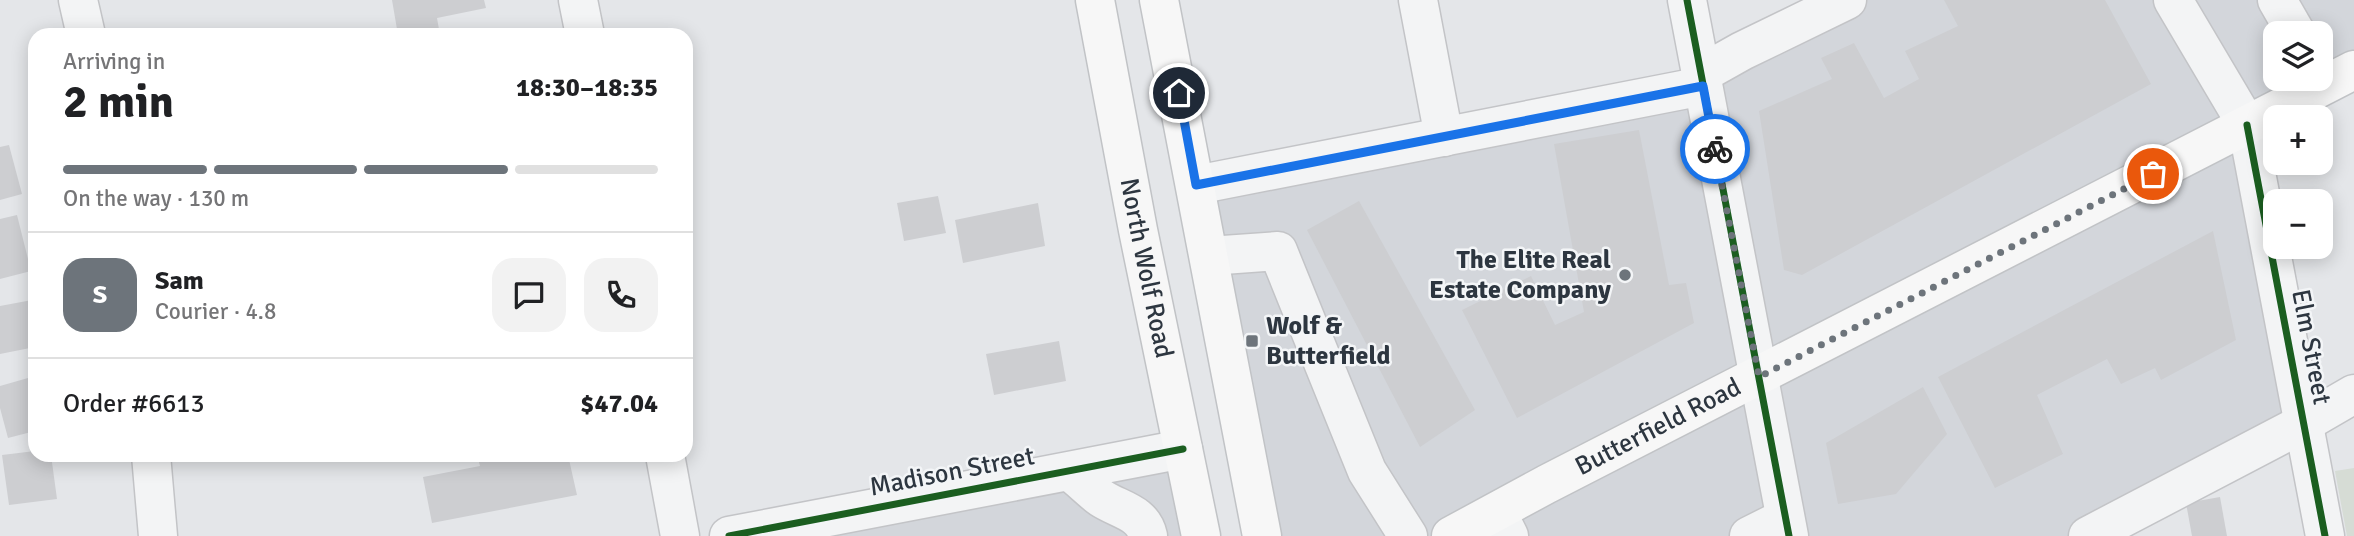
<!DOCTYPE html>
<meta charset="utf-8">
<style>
:root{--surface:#fff;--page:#f2f2f2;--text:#202124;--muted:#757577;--line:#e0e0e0;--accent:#6d747b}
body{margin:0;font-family:Signika,sans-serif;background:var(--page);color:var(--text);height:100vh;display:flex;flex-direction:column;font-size:26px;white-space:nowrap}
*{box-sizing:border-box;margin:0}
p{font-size:23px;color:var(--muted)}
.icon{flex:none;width:38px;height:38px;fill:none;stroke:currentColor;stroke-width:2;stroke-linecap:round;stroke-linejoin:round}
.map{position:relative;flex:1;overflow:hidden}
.side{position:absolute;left:28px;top:28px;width:665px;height:434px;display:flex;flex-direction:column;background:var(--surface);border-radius:21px;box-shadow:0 4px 18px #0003}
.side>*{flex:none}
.controls{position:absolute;left:2263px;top:21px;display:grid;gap:14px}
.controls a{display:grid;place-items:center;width:70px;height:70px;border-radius:14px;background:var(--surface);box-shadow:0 4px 18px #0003;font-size:35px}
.pin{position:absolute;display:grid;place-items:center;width:60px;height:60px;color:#fff;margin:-30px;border:4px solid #fff;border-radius:50%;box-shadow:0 2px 7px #0007}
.courier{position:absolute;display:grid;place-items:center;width:70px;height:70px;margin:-35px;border:5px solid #1a73e8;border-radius:50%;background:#fff;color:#222;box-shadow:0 2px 9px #0007}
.summary em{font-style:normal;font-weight:800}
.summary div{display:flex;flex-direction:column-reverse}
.summary{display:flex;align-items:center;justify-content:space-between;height:119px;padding:0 35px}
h1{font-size:46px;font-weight:800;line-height:52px}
.bar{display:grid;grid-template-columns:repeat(4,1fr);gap:10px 7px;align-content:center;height:84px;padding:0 35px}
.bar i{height:9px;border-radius:5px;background:var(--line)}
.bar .selected{background:var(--accent)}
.bar p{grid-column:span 4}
.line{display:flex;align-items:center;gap:18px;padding:0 35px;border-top:2px solid var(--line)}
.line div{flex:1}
.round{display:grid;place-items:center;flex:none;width:74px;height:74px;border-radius:21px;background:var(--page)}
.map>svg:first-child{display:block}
</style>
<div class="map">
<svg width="2354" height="536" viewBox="0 0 2354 536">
<rect width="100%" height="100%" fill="#e4e6e9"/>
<g fill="#d3d6db">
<polygon points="1834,0 2354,0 2354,50 2321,67 2320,33 2275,33 2275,79 2299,79 1438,536 1271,536 1202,177 1682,84"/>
<polygon points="2244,132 2297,437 2107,536 1469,536"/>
<polygon points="1174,443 1192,536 761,536"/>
</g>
<polygon fill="#d6dcd5" points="2354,468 2354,536 2347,536 2335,471"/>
<g fill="#cdced1">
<polygon points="392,0 484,0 486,8 437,18 440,35 398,35"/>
<polygon points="1944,0 2105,0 2151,84 1802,275 1784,270 1759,111 1832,79 1821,58 1854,43 1884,98 1919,79 1905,51 1958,26"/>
<polygon points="1639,130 1669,285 1686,283 1694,323 1517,418 1462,310 1531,276 1555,325 1584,312 1554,144"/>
<polygon points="9,145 22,194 0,200 0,147"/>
<polygon points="938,196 946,233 904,241 897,203"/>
<polygon points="1359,201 1475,410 1420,447 1307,230"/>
<polygon points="1038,203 1045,246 963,263 955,220"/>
<polygon points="17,215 31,271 0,279 0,219"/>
<polygon points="2213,231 2236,340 2161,380 2155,368 2121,384 2107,359 2037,395 2063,454 1995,488 1938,377"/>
<polygon points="32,300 35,315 35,347 0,354 0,306"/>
<polygon points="1059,341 1066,381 994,395 986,354"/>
<polygon points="35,376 35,431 8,438 0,408 0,386"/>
<polygon points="1923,387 1947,434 1896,494 1838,504 1826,443"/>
<polygon points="35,451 35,455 51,455 57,499 9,505 2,455"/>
<polygon points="477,455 568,455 577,495 432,523 423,477 480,466"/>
<polygon points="2220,497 2227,536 2192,536 2186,503"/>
</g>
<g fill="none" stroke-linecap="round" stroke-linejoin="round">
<g stroke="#c3c4c7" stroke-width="41">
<g id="minor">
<polyline points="78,0 86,35"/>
<polyline points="578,0 585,35"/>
<polyline points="1418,0 1444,137"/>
<polyline points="1687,0 1789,536"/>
<polyline points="2173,0 2247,125 2325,536"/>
<polyline points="2277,0 2296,33"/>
<polyline points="1701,74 1742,51 1847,0"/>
<polyline points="1196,185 1703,86"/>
<polyline points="1209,256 1278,251 1367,471 1408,536"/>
<polyline points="151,455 158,536"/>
<polyline points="665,455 680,536"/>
<path d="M1070,472c11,8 20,18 31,26 18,12 42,14 47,38"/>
<polyline points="1497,512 1509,536"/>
<polyline points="729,536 1183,449"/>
<polyline points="1749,536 1785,518"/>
<polyline points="2088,536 2304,423 2354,394"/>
</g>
</g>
<g stroke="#c1c3c6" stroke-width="41">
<g id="major">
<path id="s1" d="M1095,0l43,230 63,306"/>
<polyline points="1159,0 1262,536"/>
<path id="s2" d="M1451,536l96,-52 807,-414"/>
</g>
</g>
<use href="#minor" stroke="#f3f4f5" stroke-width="38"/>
<use href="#major" stroke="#f7f7f7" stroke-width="38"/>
<g stroke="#f3f5f7" stroke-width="11">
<g id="cycleway">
<polyline points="1687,0 1789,536"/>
<polyline points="2247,125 2325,536"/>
<polyline points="729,536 1183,449"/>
</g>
</g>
<use href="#cycleway" stroke="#1b5e20" stroke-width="7"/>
</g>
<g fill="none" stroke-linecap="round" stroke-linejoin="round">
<polyline stroke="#6d747b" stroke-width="7" stroke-dasharray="0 12.6" points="1715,149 1759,377 2153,174"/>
<polyline stroke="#1a73e8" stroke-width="9" points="1179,93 1196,185 1703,86 1715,149"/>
</g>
<g fill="#6d747b" stroke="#f3f5f7" stroke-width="2.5">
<circle cx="1625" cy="275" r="7"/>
<rect x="1245" y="334" width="14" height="14" rx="3.5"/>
</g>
<g text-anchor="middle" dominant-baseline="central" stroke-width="5" stroke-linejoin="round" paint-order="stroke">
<g font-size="26" font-weight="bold" fill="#2d3640" stroke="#f3f5f7" text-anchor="end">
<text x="1611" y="260">The Elite Real<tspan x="1611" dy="30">Estate Company</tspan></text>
<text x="1266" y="326" text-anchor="start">Wolf &amp;<tspan x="1266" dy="30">Butterfield</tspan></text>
</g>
<g font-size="26" fill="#2d3640" stroke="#f3f5f7">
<text stroke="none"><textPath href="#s1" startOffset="273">North Wolf Road</textPath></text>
<text transform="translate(2311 347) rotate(79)">Elm Street</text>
<text stroke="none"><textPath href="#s2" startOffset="234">Butterfield Road</textPath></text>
<text transform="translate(952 472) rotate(-11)">Madison Street</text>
</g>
</g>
</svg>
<div class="controls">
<a><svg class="icon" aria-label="layers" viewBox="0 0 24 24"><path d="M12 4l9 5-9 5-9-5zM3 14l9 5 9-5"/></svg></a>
<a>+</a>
<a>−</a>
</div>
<div class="pin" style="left:2153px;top:174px;background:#ea580c"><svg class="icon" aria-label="bag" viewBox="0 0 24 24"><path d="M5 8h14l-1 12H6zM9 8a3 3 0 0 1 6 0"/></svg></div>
<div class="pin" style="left:1179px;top:93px;background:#1f2937"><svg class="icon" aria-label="home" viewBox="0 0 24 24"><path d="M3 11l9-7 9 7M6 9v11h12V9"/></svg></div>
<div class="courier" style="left:1715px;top:149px"><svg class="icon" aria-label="bike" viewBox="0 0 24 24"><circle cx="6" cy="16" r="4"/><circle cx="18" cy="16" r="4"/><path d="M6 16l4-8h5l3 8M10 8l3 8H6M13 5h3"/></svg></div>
<section class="side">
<div class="summary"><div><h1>2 min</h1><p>Arriving in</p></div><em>18:30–18:35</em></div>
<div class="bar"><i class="selected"></i><i class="selected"></i><i class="selected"></i><i></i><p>On the way · 130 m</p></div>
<div class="line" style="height:126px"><b class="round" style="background:var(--accent);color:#fff">S</b><div><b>Sam</b><p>Courier · 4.8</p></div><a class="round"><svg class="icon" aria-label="chat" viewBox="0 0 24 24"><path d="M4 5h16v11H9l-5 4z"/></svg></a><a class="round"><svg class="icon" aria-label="phone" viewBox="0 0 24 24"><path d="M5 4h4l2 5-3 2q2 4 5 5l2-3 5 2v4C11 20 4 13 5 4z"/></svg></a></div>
<div class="line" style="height:91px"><div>Order #6613</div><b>$47.04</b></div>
</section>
</div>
